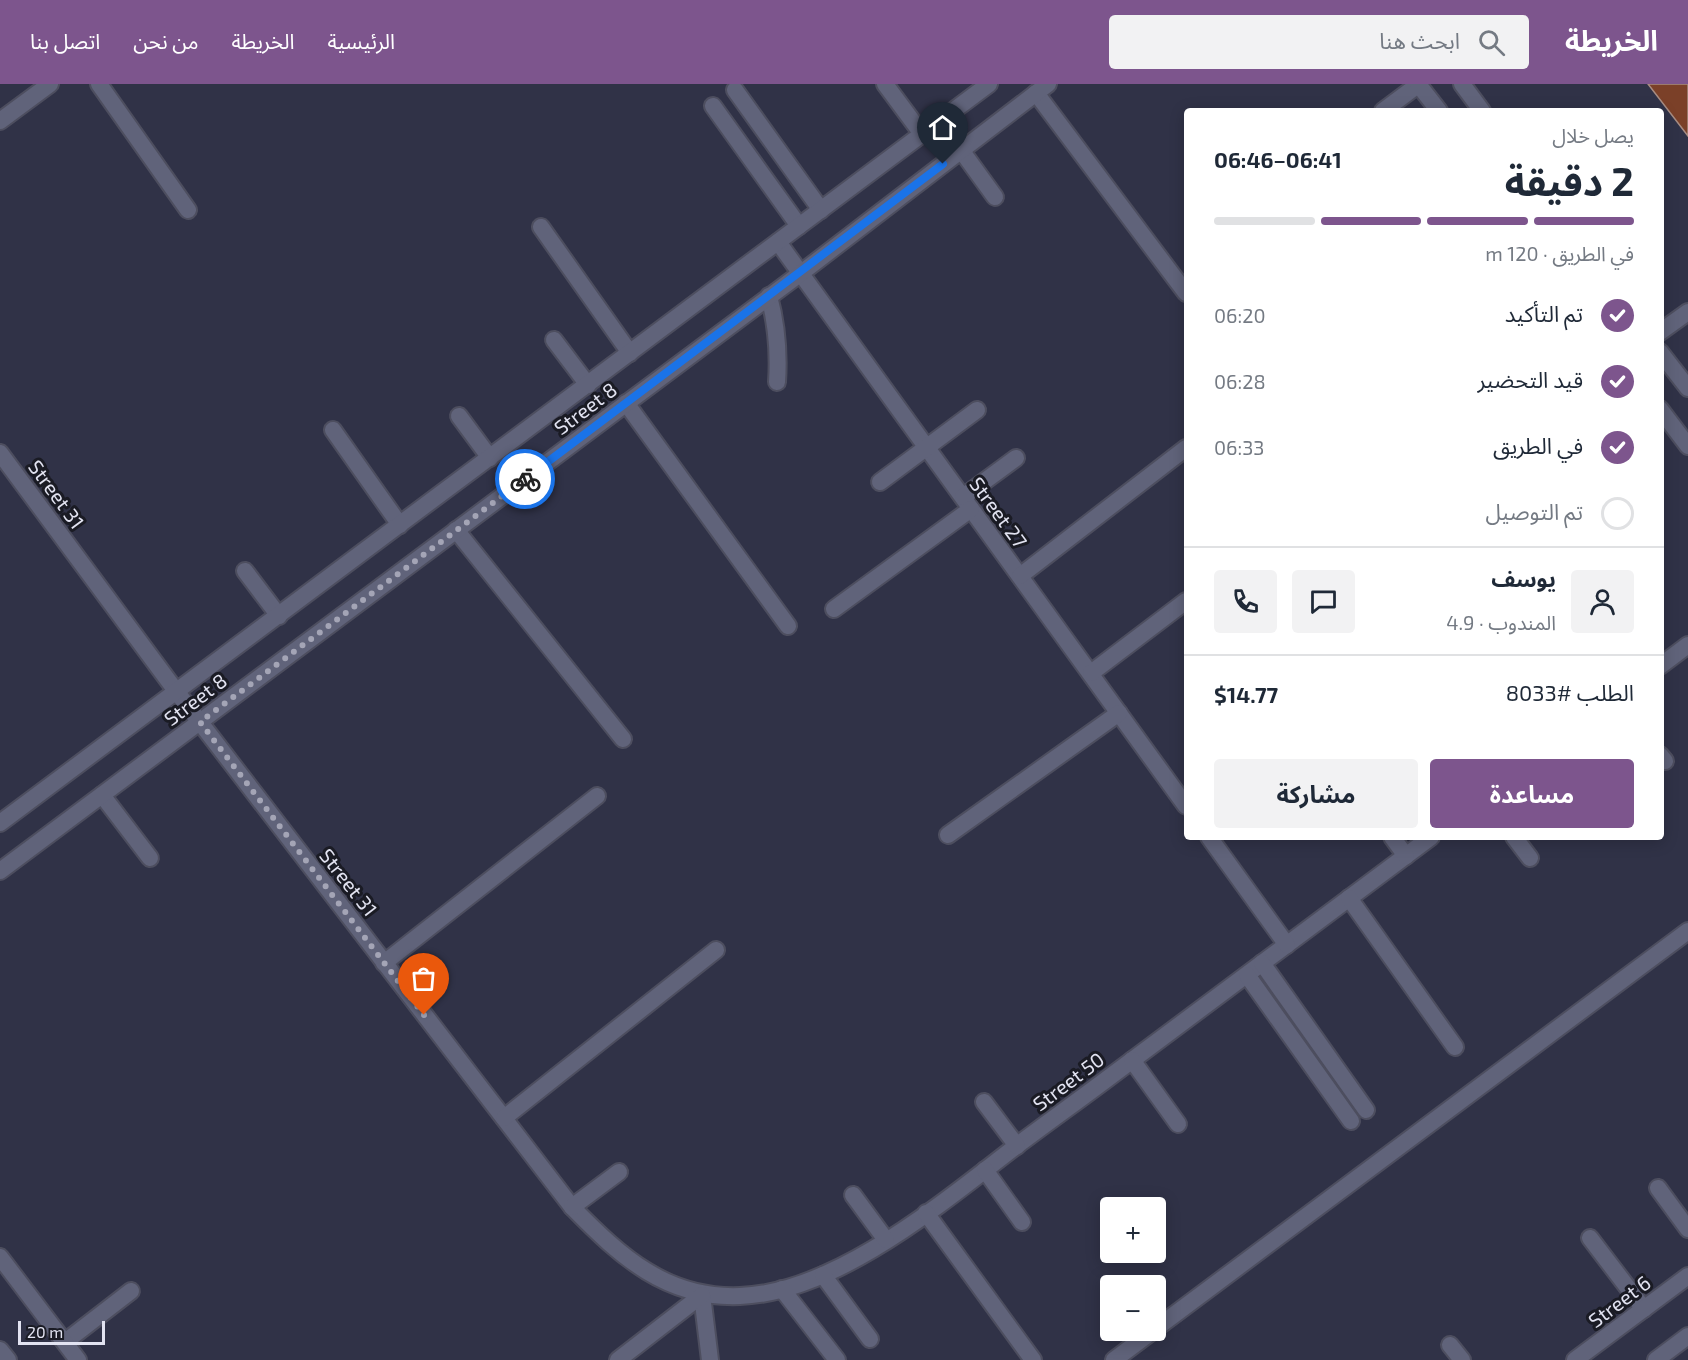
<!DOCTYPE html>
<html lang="ar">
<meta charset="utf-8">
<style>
:root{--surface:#fff;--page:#f2f2f3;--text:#1f2937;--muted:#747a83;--line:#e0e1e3;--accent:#7d558d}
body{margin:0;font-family:"Exo 2","Noto Sans Arabic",sans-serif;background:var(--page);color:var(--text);direction:rtl;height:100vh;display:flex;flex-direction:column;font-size:22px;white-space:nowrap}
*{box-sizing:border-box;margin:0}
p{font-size:20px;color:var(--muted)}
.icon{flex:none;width:33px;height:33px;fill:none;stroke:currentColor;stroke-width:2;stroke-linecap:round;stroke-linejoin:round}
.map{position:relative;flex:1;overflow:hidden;direction:ltr}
.panel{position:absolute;left:1184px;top:24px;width:480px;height:732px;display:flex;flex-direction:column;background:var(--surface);border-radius:6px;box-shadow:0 3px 15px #0003;direction:rtl}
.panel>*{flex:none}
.controls{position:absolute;left:1100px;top:1113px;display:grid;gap:12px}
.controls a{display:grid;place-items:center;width:66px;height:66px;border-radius:6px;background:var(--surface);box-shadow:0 3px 15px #0003;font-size:30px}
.scale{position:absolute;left:18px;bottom:15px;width:87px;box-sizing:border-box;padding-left:6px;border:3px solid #e2e3f1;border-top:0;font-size:16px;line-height:21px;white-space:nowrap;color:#e2e3f1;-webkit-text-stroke:4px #1a1b24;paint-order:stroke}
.pin{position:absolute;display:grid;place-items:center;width:51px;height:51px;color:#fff;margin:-62px -26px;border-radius:50% 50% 50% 0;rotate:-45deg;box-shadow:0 0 6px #0007}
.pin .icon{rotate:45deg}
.courier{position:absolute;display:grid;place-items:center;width:60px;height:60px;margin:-30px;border:4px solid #1a73e8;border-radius:50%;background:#fff;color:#222;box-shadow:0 2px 8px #0007}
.summary em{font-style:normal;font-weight:700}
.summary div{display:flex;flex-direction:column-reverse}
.summary{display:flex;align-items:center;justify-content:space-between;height:102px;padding:0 30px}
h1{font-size:39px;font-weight:700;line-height:45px}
.bar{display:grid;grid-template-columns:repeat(4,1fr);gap:9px 6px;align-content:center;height:72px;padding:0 30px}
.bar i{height:8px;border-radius:4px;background:var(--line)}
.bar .active{background:var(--accent)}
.bar p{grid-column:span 4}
.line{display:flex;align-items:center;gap:15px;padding:0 30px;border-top:2px solid var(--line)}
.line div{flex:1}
.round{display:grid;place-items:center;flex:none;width:63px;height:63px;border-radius:6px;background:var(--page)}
ol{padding:0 30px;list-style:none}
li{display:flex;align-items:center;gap:18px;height:66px}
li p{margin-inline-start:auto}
li .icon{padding:6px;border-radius:50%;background:var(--accent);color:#fff;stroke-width:4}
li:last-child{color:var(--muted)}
li i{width:33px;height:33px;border:3px solid var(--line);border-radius:50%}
.primary-button{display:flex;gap:12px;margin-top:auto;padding:12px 30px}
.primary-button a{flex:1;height:69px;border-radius:6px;background:var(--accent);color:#fff;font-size:24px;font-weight:700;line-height:69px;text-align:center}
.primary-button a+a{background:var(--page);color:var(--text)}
header{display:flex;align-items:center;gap:36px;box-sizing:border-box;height:84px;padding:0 30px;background:var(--accent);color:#fff}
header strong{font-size:28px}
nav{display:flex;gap:33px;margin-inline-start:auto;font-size:21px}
.search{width:420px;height:54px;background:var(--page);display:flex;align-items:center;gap:15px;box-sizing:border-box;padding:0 21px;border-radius:6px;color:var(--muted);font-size:22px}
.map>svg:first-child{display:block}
</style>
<header>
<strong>الخريطة</strong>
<div class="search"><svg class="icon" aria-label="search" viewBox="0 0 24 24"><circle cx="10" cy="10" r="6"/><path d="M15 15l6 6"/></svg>ابحث هنا</div>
<nav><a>الرئيسية</a><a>الخريطة</a><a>من نحن</a><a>اتصل بنا</a></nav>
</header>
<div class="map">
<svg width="1688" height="1276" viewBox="0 0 1688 1276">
<rect width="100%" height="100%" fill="#303247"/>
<polygon fill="#7b4028" stroke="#a88d83" stroke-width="1.5" points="1648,0 1688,0 1688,52"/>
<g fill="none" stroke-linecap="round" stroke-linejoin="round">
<g stroke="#4d4e5f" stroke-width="20">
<g id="service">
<polyline points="99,0 188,126"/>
<polyline points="885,0 922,50"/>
<polyline points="735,6 821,126"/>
<polyline points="1036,9 1186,209"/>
<polyline points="713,22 799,142"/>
<polyline points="1383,27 1419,0"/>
<polyline points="0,37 50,0"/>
<polyline points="961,66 995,113"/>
<polyline points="541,143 630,269"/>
<polyline points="778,158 1186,722"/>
<path d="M769,212c8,30 10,56 8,86"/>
<polyline points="1660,248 1688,228"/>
<polyline points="554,256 588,301"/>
<polyline points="626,319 788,542"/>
<polyline points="459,332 490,374"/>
<polyline points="333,346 400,441"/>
<path d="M0,369l176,238 396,516c49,50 95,92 168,89 95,-3 202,-93 275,-149 33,-25 67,-49 100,-74 105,-79 211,-157 316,-236"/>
<polyline points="880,398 977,326"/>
<polyline points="963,413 1016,374"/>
<polyline points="456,446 623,655"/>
<polyline points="245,487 279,532"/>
<polyline points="1020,492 1186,364"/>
<polyline points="834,525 971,425"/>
<polyline points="1660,582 1688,561"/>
<polyline points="1091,589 1186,517"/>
<polyline points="1660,671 1665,677"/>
<polyline points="102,711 150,774"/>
<polyline points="948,751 1119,629"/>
<polyline points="1209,753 1287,861"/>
<polyline points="1392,753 1406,772"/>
<polyline points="1514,753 1530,774"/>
<polyline points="1349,814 1455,963"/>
<polyline points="384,879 597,712"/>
<polyline points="1262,879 1366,1026"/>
<polyline points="1247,891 1351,1037"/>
<polyline points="1132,976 1178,1040"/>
<polyline points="984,1018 1017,1062"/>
<polyline points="504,1034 716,866"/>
<polyline points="985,1086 1022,1138"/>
<polyline points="1658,1104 1688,1145"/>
<polyline points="853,1111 886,1156"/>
<polyline points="572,1123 619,1088"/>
<polyline points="926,1129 1033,1276"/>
<polyline points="1590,1154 1644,1225"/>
<polyline points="823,1191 870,1255"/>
<polyline points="782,1205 837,1276"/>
<polyline points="702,1211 710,1276"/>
<polyline points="1155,1245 1688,847"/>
<polyline points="65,1258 131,1207"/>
<polyline points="1450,1261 1462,1276"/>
<polyline points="618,1276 702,1211"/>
<polyline points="1114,1276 1154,1246"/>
<polyline points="1575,1276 1688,1192"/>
<polyline points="1656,1276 1688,1252"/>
</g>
</g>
<g stroke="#4d4e5f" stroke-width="20">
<g id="minor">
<polyline points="1418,0 1439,27"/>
<polyline points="1462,0 1482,27"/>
<polyline points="1660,268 1688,304"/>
<polyline points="1660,325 1688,362"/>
<polyline points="0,739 989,0"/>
<polyline points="0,787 801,189 1048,0"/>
<polyline points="0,1173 78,1276"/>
<polyline points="0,1266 8,1276"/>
</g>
</g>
<use href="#service" stroke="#60637a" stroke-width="16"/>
<use href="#minor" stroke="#60637a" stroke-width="16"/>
</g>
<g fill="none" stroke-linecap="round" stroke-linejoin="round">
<polyline stroke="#a4a5b6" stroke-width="6" stroke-dasharray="0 10.8" points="424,931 200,638 525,395"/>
<polyline stroke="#1a73e8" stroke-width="8" points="525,395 943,80"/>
</g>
<g text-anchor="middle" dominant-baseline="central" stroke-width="6" stroke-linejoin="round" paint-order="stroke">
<g font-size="20" fill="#e2e3f1" stroke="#1a1b24">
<text transform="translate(585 324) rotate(-37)">Street 8</text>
<text transform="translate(57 410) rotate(54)">Street 31</text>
<text transform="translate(999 428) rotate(54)">Street 27</text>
<text transform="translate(195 615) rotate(-37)">Street 8</text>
<text transform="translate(349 798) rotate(52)">Street 31</text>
<text transform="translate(1068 997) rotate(-37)">Street 50</text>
<text transform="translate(1619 1217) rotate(-37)">Street 6</text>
</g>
</g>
</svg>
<div class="controls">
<a>+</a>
<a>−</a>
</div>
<div class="scale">20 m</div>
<div class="pin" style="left:424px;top:931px;background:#ea580c"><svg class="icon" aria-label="bag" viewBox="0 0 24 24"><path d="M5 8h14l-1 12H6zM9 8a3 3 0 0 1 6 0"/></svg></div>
<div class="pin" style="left:943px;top:80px;background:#1f2937"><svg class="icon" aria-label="home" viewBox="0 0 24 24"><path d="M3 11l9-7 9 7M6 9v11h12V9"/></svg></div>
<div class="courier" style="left:525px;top:395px"><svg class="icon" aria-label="bike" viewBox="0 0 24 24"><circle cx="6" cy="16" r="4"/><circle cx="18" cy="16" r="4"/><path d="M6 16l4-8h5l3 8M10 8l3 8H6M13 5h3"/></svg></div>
<section class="panel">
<div class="summary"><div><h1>2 دقيقة</h1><p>يصل خلال</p></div><em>06:41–06:46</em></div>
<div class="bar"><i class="active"></i><i class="active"></i><i class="active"></i><i></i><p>في الطريق · 120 m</p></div>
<ol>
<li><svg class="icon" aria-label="check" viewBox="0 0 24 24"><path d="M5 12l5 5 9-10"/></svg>تم التأكيد<p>06:20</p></li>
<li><svg class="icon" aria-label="check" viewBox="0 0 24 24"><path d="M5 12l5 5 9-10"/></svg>قيد التحضير<p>06:28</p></li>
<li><svg class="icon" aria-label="check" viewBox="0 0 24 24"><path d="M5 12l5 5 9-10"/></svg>في الطريق<p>06:33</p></li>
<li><i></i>تم التوصيل</li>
</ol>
<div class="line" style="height:108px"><a class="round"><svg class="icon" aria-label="person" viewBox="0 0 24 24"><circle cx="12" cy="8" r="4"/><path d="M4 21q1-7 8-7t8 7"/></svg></a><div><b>يوسف</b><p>المندوب · 4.9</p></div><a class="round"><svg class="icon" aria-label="chat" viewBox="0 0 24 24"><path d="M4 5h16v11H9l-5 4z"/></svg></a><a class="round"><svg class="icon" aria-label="phone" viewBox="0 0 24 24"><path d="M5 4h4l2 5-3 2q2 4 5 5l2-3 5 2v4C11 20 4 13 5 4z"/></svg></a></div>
<div class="line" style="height:78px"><div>الطلب #8033</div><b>$14.77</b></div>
<div class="primary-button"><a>مساعدة</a><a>مشاركة</a></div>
</section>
</div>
